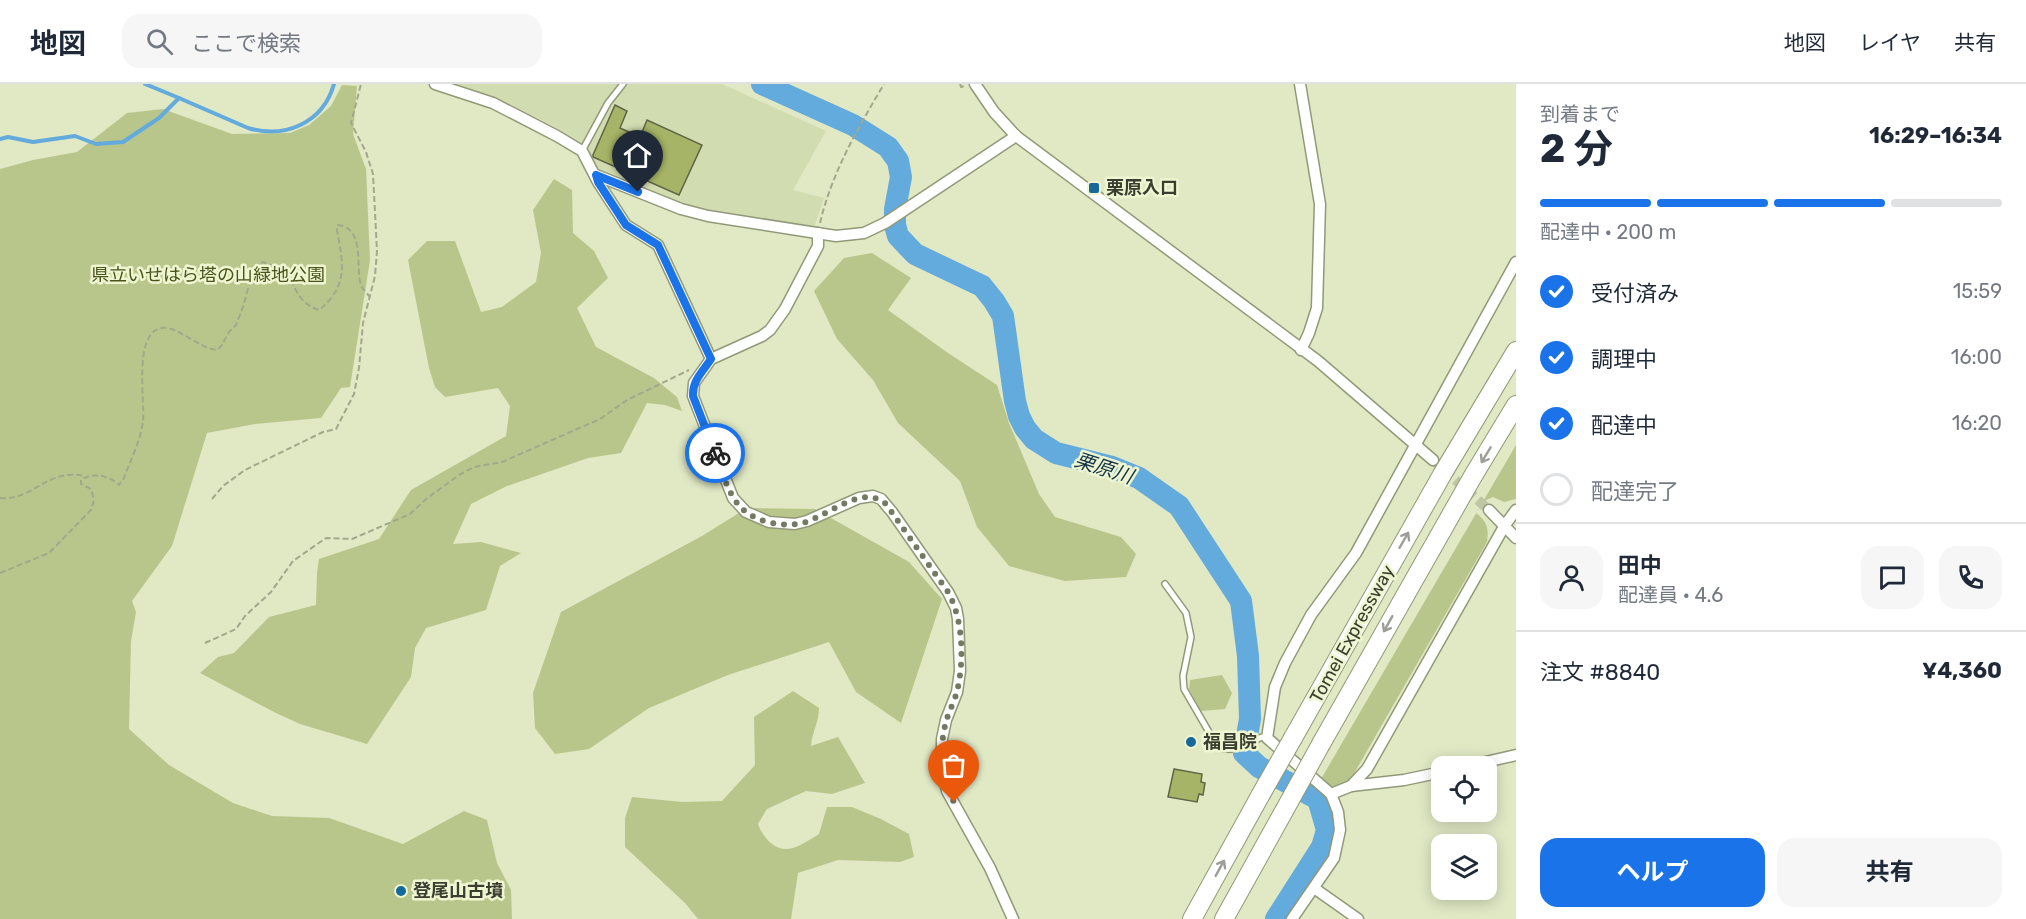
<!DOCTYPE html>
<html lang="ja">
<meta charset="utf-8">
<style>
:root{--surface:#fff;--page:#f6f6f7;--text:#1f2937;--muted:#747a83;--line:#e0e1e3;--accent:#1a73e8}
body{margin:0;font-family:Rubik,"Noto Sans JP",sans-serif;background:var(--page);color:var(--text);height:100vh;display:flex;flex-direction:column;font-size:22px;white-space:nowrap}
*{box-sizing:border-box;margin:0}
p{font-size:20px;color:var(--muted)}
.icon{flex:none;width:33px;height:33px;fill:none;stroke:currentColor;stroke-width:2;stroke-linecap:round;stroke-linejoin:round}
.map{position:relative;flex:1;overflow:hidden}
.sheet{display:flex;flex-direction:column;background:var(--surface);width:510px}
.sheet>*{flex:none}
.buttons{position:absolute;left:1431px;top:672px;display:grid;gap:12px}
.buttons a{display:grid;place-items:center;width:66px;height:66px;border-radius:12px;background:var(--surface);box-shadow:0 3px 15px #0003;font-size:30px}
.pin{position:absolute;display:grid;place-items:center;width:51px;height:51px;color:#fff;margin:-62px -26px;border-radius:50% 50% 50% 0;rotate:-45deg;box-shadow:0 0 6px #0007}
.pin .icon{rotate:45deg}
.courier{position:absolute;display:grid;place-items:center;width:60px;height:60px;margin:-30px;border:4px solid #1a73e8;border-radius:50%;background:#fff;color:#222;box-shadow:0 2px 8px #0007}
.headline em{font-style:normal;font-weight:700}
.headline div{display:flex;flex-direction:column-reverse}
.headline{display:flex;align-items:center;justify-content:space-between;height:102px;padding:0 24px}
h1{font-size:39px;font-weight:700;line-height:45px}
.bar{display:grid;grid-template-columns:repeat(4,1fr);gap:9px 6px;align-content:center;height:72px;padding:0 24px}
.bar i{height:8px;border-radius:4px;background:var(--line)}
.bar .selected{background:var(--accent)}
.bar p{grid-column:span 4}
.line{display:flex;align-items:center;gap:15px;padding:0 24px;border-top:2px solid var(--line)}
.line div{flex:1}
.round{display:grid;place-items:center;flex:none;width:63px;height:63px;border-radius:18px;background:var(--page)}
ol{padding:0 24px;list-style:none}
li{display:flex;align-items:center;gap:18px;height:66px}
li p{margin-inline-start:auto}
li .icon{padding:6px;border-radius:50%;background:var(--accent);color:#fff;stroke-width:4}
li:last-child{color:var(--muted)}
li i{width:33px;height:33px;border:3px solid var(--line);border-radius:50%}
.action{display:flex;gap:12px;margin-top:auto;padding:12px 24px}
.action a{flex:1;height:69px;border-radius:18px;background:var(--accent);color:#fff;font-size:24px;font-weight:700;line-height:69px;text-align:center}
.action a+a{background:var(--page);color:var(--text)}
header{display:flex;align-items:center;gap:36px;box-sizing:border-box;height:84px;padding:0 30px;background:var(--surface);border-bottom:2px solid var(--line)}
header strong{font-size:28px}
nav{display:flex;gap:33px;margin-inline-start:auto;font-size:21px}
.search{width:420px;height:54px;background:var(--page);display:flex;align-items:center;gap:15px;box-sizing:border-box;padding:0 21px;border-radius:18px;color:var(--muted);font-size:22px}
main{display:flex;flex:1;min-height:0}
.map>svg:first-child{display:block}
</style>
<header>
<strong>地図</strong>
<div class="search"><svg class="icon" aria-label="search" viewBox="0 0 24 24"><circle cx="10" cy="10" r="6"/><path d="M15 15l6 6"/></svg>ここで検索</div>
<nav><a>地図</a><a>レイヤ</a><a>共有</a></nav>
</header>
<main>
<div class="map">
<svg width="1516" height="835" viewBox="0 0 1516 835">
<rect width="100%" height="100%" fill="#e0e8c4"/>
<polygon fill="#d2dcb1" points="448,0 722,0 826,47 793,106 824,114 814,144 737,132 675,118 606,91 593,80 586,65 581,58 550,40 495,14 482,12"/>
<g fill="#b9c68b">
<polygon points="342,1 357,2 353,50 366,85 370,176 350,303 341,304 321,334 255,340 207,349 172,462 132,517 136,528 131,557 129,645 169,681 233,719 272,732 329,734 403,760 464,727 487,736 497,779 511,806 512,835 0,835 0,85 33,76 77,68 127,29 163,25 232,50 290,49 309,41 331,22"/>
<polygon points="554,95 572,106 573,149 594,167 608,194 577,224 596,263 654,294 677,313 682,327 665,321 647,319 621,369 588,374 507,402 471,420 453,460 481,458 521,469 500,482 486,526 426,544 415,564 411,593 367,660 300,640 276,629 200,589 218,573 234,569 269,533 316,521 317,489 319,475 379,455 411,406 506,352 510,322 498,304 445,313 435,303 429,284 408,176 427,157 455,157 481,228 502,223 536,198 541,169 533,126"/>
<polygon points="872,169 911,194 888,226 948,269 997,301 1009,339 1039,410 1055,433 1121,453 1136,470 1126,493 1065,497 1009,482 977,443 960,397 898,339 873,296 837,255 814,207 844,174"/>
<path d="M1516,361v54l-12,3 -11,-5 -7,3 -10,13c11,9 13,14 11,29l-139,242 -13,4 -14,-9z"/>
<polygon points="747,424 815,425 909,478 942,515 901,639 856,608 829,558 728,591 649,624 589,665 555,670 535,644 533,609 561,528 702,452"/>
<polygon points="1222,591 1232,609 1225,625 1201,627 1189,605 1190,596"/>
<path d="M793,607l26,17c0,14 -7,24 -8,38l27,-9 27,46 -33,11 -26,-3 -39,18 -9,15c5,14 18,29 35,24 9,-3 18,-9 26,-14l8,-27h25l29,12 28,15 5,23 -14,5 -62,-2 -40,13 -7,46h-93l-13,-16 -60,-56v-29l7,-21 50,5 40,-1 33,-36 -1,-48z"/>
</g>
<g fill="none" stroke-linecap="round" stroke-linejoin="round">
<g stroke="#63aadd" stroke-width="4">
<polyline points="145,0 179,14"/>
<path d="M0,55l8,-2 25,5 42,-6 21,8 27,-2 36,-24 20,-20 69,30c37,11 75,-5 86,-44"/>
</g>
<polyline stroke="#63aadd" stroke-width="22" points="762,0 853,41 888,63 898,77 901,93 895,125 895,141 898,152 915,170 982,202 994,217 1003,232 1015,317 1019,332 1025,344 1034,355 1056,369 1112,383 1139,394 1179,422 1241,517 1248,572 1250,635 1244,669 1259,683 1318,715 1327,746 1322,763 1276,835"/>
</g>
<g fill="#a5b466" stroke="#5f6546" stroke-width="1.5">
<polygon points="615,21 627,27 620,44 640,53 647,36 702,61 679,111 593,73 593,71"/>
<polygon points="1174,685 1202,690 1201,698 1205,699 1203,711 1199,710 1197,718 1168,713"/>
</g>
<g fill="none" stroke-linecap="round" stroke-linejoin="round">
<polyline stroke="#bfc6a6" stroke-width="10" stroke-dasharray="10 5" stroke-linecap="butt" points="1433,376 1489,426"/>
<g stroke="#919978" stroke-width="8">
<g id="service">
<polyline points="582,67 608,19 623,0"/>
<path d="M1165,500l21,29 5,24 -8,39 1,13 33,57c14,9 31,-3 45,-9l5,1"/>
</g>
</g>
<g stroke="#919978" stroke-width="13">
<g id="minor">
<polyline points="435,0 493,19 557,52 582,67 598,98 626,141 658,161 711,275"/>
<polyline points="975,0 994,28 1016,52 1318,277 1433,376"/>
<polyline points="1300,0 1320,120 1317,224 1309,249 1301,266"/>
<polyline points="596,91 681,125 708,132 836,152 864,149 885,139 1016,52"/>
<polyline points="818,149 818,162 785,225 770,246 762,252 711,275 694,299 693,312 733,414 746,428 769,438 795,440 807,437 859,414 873,412 881,415 892,428 948,508 956,524 958,535 960,587 957,608 946,636 942,655 942,683 947,707 990,784 1013,835"/>
<polyline points="1489,426 1516,454"/>
<polyline points="1468,682 1516,671"/>
<polyline points="1351,702 1404,696 1442,688"/>
<polyline points="1331,710 1351,702 1367,685 1505,441 1516,426"/>
<polyline points="1314,804 1358,835"/>
<polyline points="1292,835 1334,774 1340,746 1338,728 1331,710 1267,654 1275,603 1285,579 1311,531 1356,469 1516,178"/>
</g>
</g>
<g stroke="#919978" stroke-width="20">
<g id="motorway">
<polyline points="1293,654 1443,389 1516,267"/>
<polyline points="1321,660 1473,392 1516,321"/>
<polyline points="1192,835 1260,712"/>
<polyline points="1224,835 1284,727"/>
</g>
</g>
<g stroke="#a2a88c" stroke-width="2" stroke-dasharray="6 3" stroke-linecap="butt">
<polyline points="960,0 961,3 965,2"/>
<path d="M820,139c12,-51 38,-95 64,-139"/>
<path d="M0,414c33,3 47,-30 84,-22"/>
<polyline points="212,415 223,402 245,386 323,348 336,345 354,310 359,284 363,239 375,192 377,167 373,90 366,68 351,39 361,0"/>
<path d="M0,489l49,-20 42,-43 3,-10 -3,-11 -10,-5v-4c11,-8 28,-5 38,5l5,-7c6,-17 17,-38 19,-57 2,-21 -10,-89 19,-93 16,-2 36,20 55,22l5,-5 7,-13 7,-7 7,-18 11,-40 9,-5c6,3 13,4 18,8 16,12 13,32 38,40 30,-24 24,-47 18,-80l1,-5c28,3 17,44 23,60 1,4 6,8 9,12"/>
<polyline points="205,559 236,545 245,532 271,508 293,477 326,454 352,455 410,430 426,415 459,391 474,383 502,378 600,335 627,316 689,286"/>
</g>
<use href="#service" stroke="#fff" stroke-width="5"/>
<use href="#minor" stroke="#fff" stroke-width="10"/>
<use href="#motorway" stroke="#fff" stroke-width="18"/>
<g stroke="#919978" stroke-width="20" stroke-linecap="butt">
<g id="motorway-bridge">
<polyline points="1260,712 1293,654"/>
<polyline points="1284,727 1321,660"/>
</g>
</g>
<use href="#motorway-bridge" stroke="#fff" stroke-width="18"/>
</g>
<defs><path id="oneway-shaft" d="M-6 0H5M1.5-3L5.5 0L1.5 3" fill="none" stroke-width="1.6" stroke-linecap="round" stroke-linejoin="round" transform="scale(1.5)"/></defs>
<g stroke="#9c9e97">
<use href="#oneway-shaft" transform="translate(1486 371) rotate(121)"/>
<use href="#oneway-shaft" transform="translate(1404 456) rotate(-60)"/>
<use href="#oneway-shaft" transform="translate(1388 540) rotate(119)"/>
<use href="#oneway-shaft" transform="translate(1220 784) rotate(-61)"/>
</g>
<g fill="none" stroke-linecap="round" stroke-linejoin="round">
<path stroke="#747963" stroke-width="6" stroke-dasharray="0 10.8" d="M715,369c6,15 11,34 20,47 7,11 17,17 29,21 14,4 28,5 42,1 24,-8 57,-38 80,-18l62,88c15,27 16,66 10,95 -2,12 -9,23 -12,35 -7,26 -6,55 8,80"/>
<path stroke="#1a73e8" stroke-width="8" d="M638,108l-42,-17 2,7 28,43 32,20 53,114c-8,12 -19,22 -18,37l22,57"/>
</g>
<g fill="#17699a" stroke="#edf5d1" stroke-width="2">
<rect x="1088" y="98" width="12" height="12" rx="3"/>
<circle cx="1191" cy="658" r="6"/>
<circle cx="401" cy="807" r="6"/>
</g>
<g text-anchor="middle" dominant-baseline="central" stroke-width="5" stroke-linejoin="round" paint-order="stroke">
<g font-size="18" font-weight="bold" fill="#3a3d2f" stroke="#edf5d1" text-anchor="start">
<text x="1106" y="104">栗原入口</text>
<text x="1203" y="658">福昌院</text>
<text x="413" y="807">登尾山古墳</text>
</g>
<g font-size="18" fill="#4b541b" stroke="#edf5d1">
<text x="208" y="191">県立いせはら塔の山緑地公園</text>
</g>
<g font-size="18" fill="#3a3d2f" stroke="#edf5d1">
<text transform="translate(1352 550) rotate(-61)">Tomei Expressway</text>
</g>
<g font-size="20" font-style="italic" fill="#16354a" stroke="#edf5d1">
<text transform="translate(1104 384) rotate(18)">栗原川</text>
</g>
</g>
</svg>
<div class="buttons">
<a><svg class="icon" aria-label="locate" viewBox="0 0 24 24"><circle cx="12" cy="12" r="6"/><path d="M12 2v4M12 18v4M2 12h4M18 12h4"/></svg></a>
<a><svg class="icon" aria-label="layers" viewBox="0 0 24 24"><path d="M12 4l9 5-9 5-9-5zM3 14l9 5 9-5"/></svg></a>
</div>
<div class="pin" style="left:954px;top:718px;background:#ea580c"><svg class="icon" aria-label="bag" viewBox="0 0 24 24"><path d="M5 8h14l-1 12H6zM9 8a3 3 0 0 1 6 0"/></svg></div>
<div class="pin" style="left:638px;top:108px;background:#1f2937"><svg class="icon" aria-label="home" viewBox="0 0 24 24"><path d="M3 11l9-7 9 7M6 9v11h12V9"/></svg></div>
<div class="courier" style="left:715px;top:369px"><svg class="icon" aria-label="bike" viewBox="0 0 24 24"><circle cx="6" cy="16" r="4"/><circle cx="18" cy="16" r="4"/><path d="M6 16l4-8h5l3 8M10 8l3 8H6M13 5h3"/></svg></div>
</div>
<section class="sheet">
<div class="headline"><div><h1>2 分</h1><p>到着まで</p></div><em>16:29–16:34</em></div>
<div class="bar"><i class="selected"></i><i class="selected"></i><i class="selected"></i><i></i><p>配達中 · 200 m</p></div>
<ol>
<li><svg class="icon" aria-label="check" viewBox="0 0 24 24"><path d="M5 12l5 5 9-10"/></svg>受付済み<p>15:59</p></li>
<li><svg class="icon" aria-label="check" viewBox="0 0 24 24"><path d="M5 12l5 5 9-10"/></svg>調理中<p>16:00</p></li>
<li><svg class="icon" aria-label="check" viewBox="0 0 24 24"><path d="M5 12l5 5 9-10"/></svg>配達中<p>16:20</p></li>
<li><i></i>配達完了</li>
</ol>
<div class="line" style="height:108px"><a class="round"><svg class="icon" aria-label="person" viewBox="0 0 24 24"><circle cx="12" cy="8" r="4"/><path d="M4 21q1-7 8-7t8 7"/></svg></a><div><b>田中</b><p>配達員 · 4.6</p></div><a class="round"><svg class="icon" aria-label="chat" viewBox="0 0 24 24"><path d="M4 5h16v11H9l-5 4z"/></svg></a><a class="round"><svg class="icon" aria-label="phone" viewBox="0 0 24 24"><path d="M5 4h4l2 5-3 2q2 4 5 5l2-3 5 2v4C11 20 4 13 5 4z"/></svg></a></div>
<div class="line" style="height:78px"><div>注文 #8840</div><b>¥4,360</b></div>
<div class="action"><a>ヘルプ</a><a>共有</a></div>
</section>
</main>
